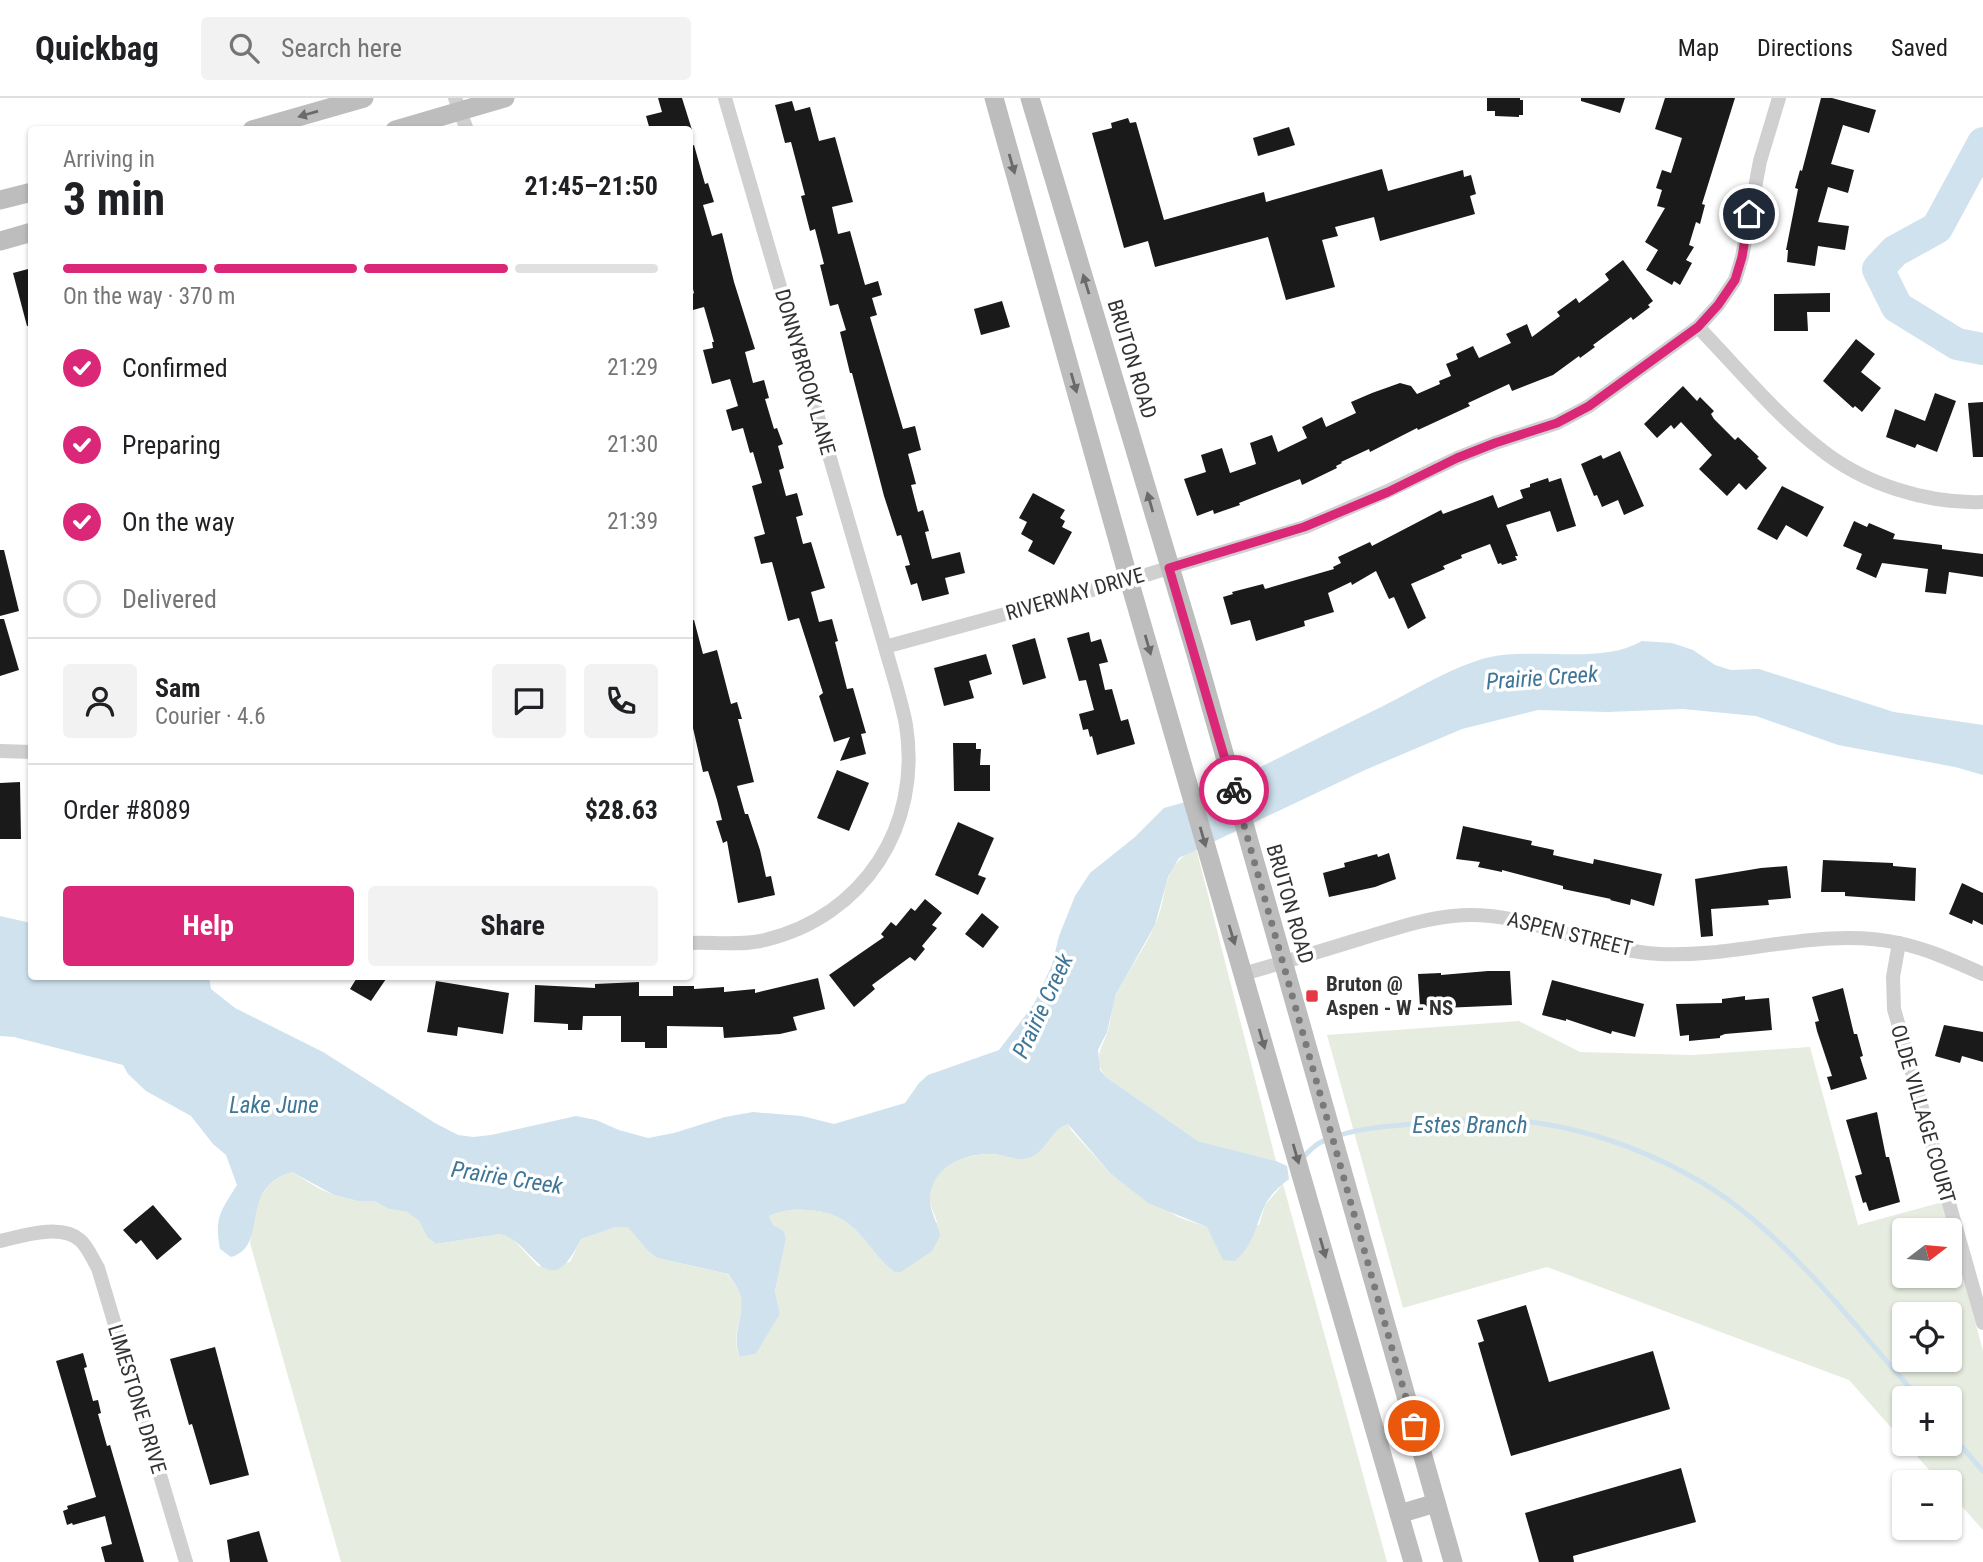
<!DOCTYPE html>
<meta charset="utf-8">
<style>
:root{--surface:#fff;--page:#f2f2f2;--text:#202124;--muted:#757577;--line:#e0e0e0;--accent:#db2777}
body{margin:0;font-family:"Roboto Condensed",sans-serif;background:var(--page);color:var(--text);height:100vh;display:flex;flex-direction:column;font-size:26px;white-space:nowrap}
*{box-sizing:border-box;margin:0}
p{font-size:23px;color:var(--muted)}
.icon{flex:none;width:38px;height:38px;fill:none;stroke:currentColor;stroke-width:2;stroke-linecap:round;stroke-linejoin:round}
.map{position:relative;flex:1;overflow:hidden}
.sheet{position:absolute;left:28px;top:28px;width:665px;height:854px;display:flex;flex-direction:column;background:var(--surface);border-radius:7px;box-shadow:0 2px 5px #0004}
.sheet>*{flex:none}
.needle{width:46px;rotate:74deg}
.tools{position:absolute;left:1892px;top:1120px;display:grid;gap:14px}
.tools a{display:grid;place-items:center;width:70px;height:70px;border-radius:7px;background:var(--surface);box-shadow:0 2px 5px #0004;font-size:35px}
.pin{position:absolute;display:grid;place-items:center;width:60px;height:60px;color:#fff;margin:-30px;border:4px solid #fff;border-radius:50%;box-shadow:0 2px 7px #0007}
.courier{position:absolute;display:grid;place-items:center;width:70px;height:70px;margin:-35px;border:5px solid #db2777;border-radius:50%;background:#fff;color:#222;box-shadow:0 2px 9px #0007}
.overview em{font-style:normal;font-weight:700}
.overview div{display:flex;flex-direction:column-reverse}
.overview{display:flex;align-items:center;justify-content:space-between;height:119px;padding:0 35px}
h1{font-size:46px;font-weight:700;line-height:52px}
.bar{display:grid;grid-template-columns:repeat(4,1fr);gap:10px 7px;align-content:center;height:84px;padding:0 35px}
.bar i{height:9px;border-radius:5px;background:var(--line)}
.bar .current{background:var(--accent)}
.bar p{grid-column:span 4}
.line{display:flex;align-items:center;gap:18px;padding:0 35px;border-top:2px solid var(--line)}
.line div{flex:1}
.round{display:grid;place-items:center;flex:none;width:74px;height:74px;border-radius:7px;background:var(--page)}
ol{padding:0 35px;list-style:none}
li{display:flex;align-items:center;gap:21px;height:77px}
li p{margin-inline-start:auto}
li .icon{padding:7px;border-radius:50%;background:var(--accent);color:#fff;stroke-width:4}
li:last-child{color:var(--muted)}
li i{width:38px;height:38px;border:4px solid var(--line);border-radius:50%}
.action{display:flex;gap:14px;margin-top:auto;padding:14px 35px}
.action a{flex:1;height:80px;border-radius:7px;background:var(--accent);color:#fff;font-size:28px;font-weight:700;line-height:80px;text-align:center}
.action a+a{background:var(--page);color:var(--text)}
header{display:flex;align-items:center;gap:42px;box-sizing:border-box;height:98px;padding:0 35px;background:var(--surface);border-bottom:2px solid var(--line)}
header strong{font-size:33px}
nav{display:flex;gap:38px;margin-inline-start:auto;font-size:24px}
.search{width:490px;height:63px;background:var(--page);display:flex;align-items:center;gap:18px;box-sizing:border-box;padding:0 24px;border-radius:7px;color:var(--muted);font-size:26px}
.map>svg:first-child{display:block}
</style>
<header>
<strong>Quickbag</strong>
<div class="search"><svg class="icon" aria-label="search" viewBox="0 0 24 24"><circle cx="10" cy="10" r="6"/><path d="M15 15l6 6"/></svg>Search here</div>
<nav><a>Map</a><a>Directions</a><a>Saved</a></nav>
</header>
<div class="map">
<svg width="1983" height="1464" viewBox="0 0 1983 1464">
<rect width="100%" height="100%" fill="#fff"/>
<g fill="#e6ecdf" fill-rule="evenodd">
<path d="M1196,750l80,313 -78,-20 -92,-64c-14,-17 -5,-27 1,-44 5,-13 4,-29 11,-42 11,-22 27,-43 37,-66 15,-33 3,-56 41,-77z"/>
<path d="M1519,923l61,31 113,3 117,-8 48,178 85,-23 40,149v179l-33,-37v-11h-10l-34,-38h44v-46h-46v44l-55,-62 -302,-113 -144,41 -76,-273zM1904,1132h46v46h-46zM1904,1216h46v46h-46z"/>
<path d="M1068,1026l4,7 38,42 68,44 29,10 52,-2 6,-20 18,-21 104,378h-1046l-91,-319c6,-31 6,-60 42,-71l26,16 16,7 24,6h16l15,8 18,3 12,9 8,16 9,7 64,-10 10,2 28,30 32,-4 11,-23 35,-12h13l20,25 8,6 70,16c6,8 14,16 14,26 2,20 -11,38 -1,57l16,-3 24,-40 -5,-23 11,-52 -2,-8 -11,-6 -4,-9c11,-6 24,-7 38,-6 53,3 53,33 87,62l43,-50c-2,-7 -6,-14 -7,-21 -2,-33 33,-47 61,-47 12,0 26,8 37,3 21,-8 21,-28 40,-33z"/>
</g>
<path fill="#cfe2ee" d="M1642,543l30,2 21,7 22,15 16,5 28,-1 135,43 89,13v50l-28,-8 -117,-22 -82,-29 -73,-7 -76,3 -69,-2 -76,19 -97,41 -186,88 -11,19 -13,48 -39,69 -9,38 -9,18 2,20 6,7 92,64 78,20 11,5 2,13c-9,7 -17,14 -23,24 -11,22 -10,39 -31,58l-12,-1 -16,-33 -59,-24 -38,-30 -42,-49c-19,5 -22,33 -45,35 -10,1 -21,-5 -31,-5 -29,-1 -62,14 -62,46 0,11 8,24 10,36l-8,15 -31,21h-7c-33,-28 -35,-59 -87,-62 -13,-1 -26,0 -38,6l4,9 11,6 2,8 -11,52 5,23 -24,40 -16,3c-9,-21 3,-36 1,-57 0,-10 -8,-18 -13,-26l-71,-16 -8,-6 -21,-25h-12l-35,12c-34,70 -47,2 -81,-5l-64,10 -9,-7 -8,-16 -12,-9 -18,-3 -15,-8h-16l-24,-6 -42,-23c-55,16 -22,74 -61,85l-11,-8c-6,-32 1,-38 17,-64l-11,-30 -13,-11 -22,-28 -45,-25 -18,-17 -5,-9 -109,-28 -14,-1v-120l31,7 1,53 177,1 2,12 24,19 88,44 112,71 23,12 15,2 18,-2 85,-19 20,4 23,10 29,8 26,-5 51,-16 28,-5 49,4 32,8 71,-21 14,-20 9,-8 71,-25 35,-46 18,-39 7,-29 16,-40 15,-23 45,-36 29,-29 32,-9c62,-31 125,-62 187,-93 34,-17 70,-40 107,-49 46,-10 112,8 152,-16z"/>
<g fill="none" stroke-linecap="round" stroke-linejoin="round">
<g stroke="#cfe2ee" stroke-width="5">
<path d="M1301,1062c7,-8 15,-17 25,-20 31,-13 66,-14 99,-17 31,-3 64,-5 96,-2 79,8 167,44 228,95 63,52 115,121 170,182"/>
<polyline points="1950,1335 1983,1373"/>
</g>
<polyline stroke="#cfe2ee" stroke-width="32" points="1983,45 1937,130 1895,153 1878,171 1897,209 1957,246 1983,251"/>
</g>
<g fill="#1a1a1a">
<polygon points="658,0 682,0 692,32 650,32 646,18 662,14"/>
<polygon points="1487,0 1520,0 1520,2 1523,2 1523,17 1519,17 1519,19 1495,18 1495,13 1487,13"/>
<polygon points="1581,0 1625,0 1620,15 1581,3"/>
<polygon points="1665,0 1735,0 1702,106 1705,107 1700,126 1696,124 1689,147 1694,149 1686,162 1692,165 1680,187 1674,183 1672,187 1646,172 1658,152 1645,144 1665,110 1657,108 1662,92 1656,90 1662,72 1671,75 1682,40 1655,31"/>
<polygon points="1821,0 1832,0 1876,12 1869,35 1843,27 1831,66 1854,72 1848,95 1828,89 1818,124 1849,128 1845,152 1818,148 1815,168 1787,164 1788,152 1786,152 1798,91 1795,90 1800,72 1802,73"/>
<polygon points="792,3 795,13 810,9 819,43 835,39 853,104 832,109 838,136 850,133 865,187 878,183 882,197 872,200 877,217 870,219 903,331 915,328 921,352 908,356 916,386 911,387 918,414 923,412 929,433 925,434 932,461 960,454 965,475 945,480 949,496 922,503 917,485 911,487 905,468 910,467 901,437 897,438 884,398 852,275 850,275 840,234 846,232 838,206 830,208 820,167 824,166 815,131 810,133 801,98 805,97 791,44 785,45 775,7"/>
<polygon points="1128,20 1130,25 1136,24 1164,122 1264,94 1266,104 1382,71 1388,93 1463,72 1464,79 1471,77 1476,96 1470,98 1475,116 1380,143 1374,119 1335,129 1338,138 1322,142 1335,189 1286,202 1268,139 1155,169 1148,143 1124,150 1092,35 1112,30 1111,25"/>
<polygon points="1289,29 1295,47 1258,58 1253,40"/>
<polygon points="694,47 705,86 708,85 714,104 703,107 712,138 722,135 734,184 755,251 745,254 753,285 764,282 769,300 765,301 774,331 777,330 783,346 778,348 784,370 779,372 786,398 797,395 803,417 796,419 803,446 811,444 825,490 811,494 819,524 832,521 838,543 835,544 847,591 853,590 866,635 861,636 866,656 840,663 850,639 834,644 819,598 823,595 799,520 788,523 772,464 761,466 754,439 765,436 752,388 762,385 753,354 750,355 743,330 732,333 726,312 738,308 730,281 712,286 703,252 713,250 712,244 714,244 704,209 693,212 690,198 694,195 690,179 690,48"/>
<polygon points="1623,162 1653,203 1648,207 1650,209 1633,222 1631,219 1593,247 1595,249 1580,260 1579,258 1553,277 1512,293 1509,286 1468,305 1470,308 1418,332 1417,330 1370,354 1369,351 1341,364 1342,365 1336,368 1337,370 1302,387 1300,381 1239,405 1240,407 1214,416 1213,412 1197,418 1184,381 1206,374 1201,357 1222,350 1230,375 1256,366 1250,345 1272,337 1278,354 1307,340 1302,329 1322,319 1326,329 1356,315 1351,304 1372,295 1400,285 1411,288 1417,296 1440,286 1439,283 1451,278 1446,266 1458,261 1456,256 1473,248 1479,260 1511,245 1506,236 1527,226 1532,239 1560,218 1557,214 1576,200 1579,205 1609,182 1605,176"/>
<polygon points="32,170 32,228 27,228 13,175"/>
<polygon points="1830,195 1830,214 1807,214 1808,233 1774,233 1774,196"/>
<polygon points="1002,203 1010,229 981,237 974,211"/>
<polygon points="1856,241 1875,256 1861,274 1881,290 1862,314 1855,308 1853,310 1823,283"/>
<polygon points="1683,288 1697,303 1700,299 1714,313 1711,316 1714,321 1735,342 1738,339 1759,359 1757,360 1767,370 1746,392 1739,385 1727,398 1699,371 1712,357 1681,324 1674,331 1671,327 1657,340 1644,326"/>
<polygon points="1935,295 1956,303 1937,354 1917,346 1915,350 1886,339 1895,311 1925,323"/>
<polygon points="1983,304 1983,359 1973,359 1968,305"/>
<polygon points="1620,353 1644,408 1624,417 1618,402 1602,409 1597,397 1594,398 1581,366 1601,357 1603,361"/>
<polygon points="1548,380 1549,384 1561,380 1576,428 1557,434 1550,413 1506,427 1518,458 1515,458 1517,462 1502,467 1501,465 1498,466 1490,446 1461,457 1462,460 1443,468 1445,471 1411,486 1426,520 1408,531 1394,499 1389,501 1376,473 1352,487 1351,484 1328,495 1334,514 1304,523 1305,528 1256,543 1250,522 1231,527 1223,499 1233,496 1232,494 1263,486 1265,491 1334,471 1333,469 1341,465 1338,459 1370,444 1372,448 1441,412 1443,416 1493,397 1498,410 1523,400 1520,392 1530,389 1530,386"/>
<polygon points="1782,388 1824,409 1807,439 1786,427 1777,442 1757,431"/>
<polygon points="1033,395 1065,412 1060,420 1065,423 1062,429 1072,434 1054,467 1028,453 1033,443 1021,436 1027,424 1019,420"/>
<polygon points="1854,423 1867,429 1869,425 1895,436 1893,441 1942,447 1942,451 1983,456 1983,479 1949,474 1946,496 1925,494 1928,471 1882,465 1876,480 1856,471 1862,456 1843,448"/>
<polygon points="0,452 4,452 19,513 0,518"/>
<polygon points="0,521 4,521 19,572 0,578"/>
<polygon points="694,522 703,556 717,552 731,606 737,604 742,621 738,621 754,684 737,688 745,716 748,716 760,752 766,779 771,778 775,797 738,805 727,743 723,745 716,723 722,722 717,702 708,673 703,674 690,617 690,611 693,610 690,596 690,523"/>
<polygon points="1089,534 1091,544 1101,541 1108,564 1099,566 1105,592 1112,591 1121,623 1128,621 1135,646 1097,657 1092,638 1090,639 1088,631 1083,632 1079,616 1094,612 1086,582 1079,583 1067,540"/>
<polygon points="1035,540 1046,580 1023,587 1012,547"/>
<polygon points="986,556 992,576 969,583 974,600 944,608 934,570"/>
<polygon points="953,645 976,645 976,651 981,651 980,667 990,667 990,693 954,693"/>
<polygon points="837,672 869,685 849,733 817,720"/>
<polygon points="20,684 21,741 0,741 0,685"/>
<polygon points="958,724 994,740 978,777 986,780 978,797 935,777"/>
<polygon points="1463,728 1532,743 1531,747 1554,752 1553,757 1593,766 1594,761 1662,776 1654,808 1631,801 1630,807 1610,802 1611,801 1563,791 1563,788 1502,772 1502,774 1478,769 1480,764 1456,761"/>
<polygon points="1389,755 1396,781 1375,789 1329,799 1323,775 1345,769 1344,765 1377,756 1378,759"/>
<polygon points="1823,762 1893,765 1893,768 1916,770 1915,803 1845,798 1845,794 1821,794"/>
<polygon points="1787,768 1791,800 1768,802 1769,807 1711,811 1713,838 1701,839 1695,781 1761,770"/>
<polygon points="1962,785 1983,795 1983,827 1973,822 1972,826 1949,816"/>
<polygon points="925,801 942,815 932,827 937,830 922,848 925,851 915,863 910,859 872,887 875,891 854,909 829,877 884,839 881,836 891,824 896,828 911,810 915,813"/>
<polygon points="982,815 999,829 983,850 965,836"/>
<polygon points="1488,873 1510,873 1512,907 1443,910 1442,907 1420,909 1418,876 1441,875 1441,877"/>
<polygon points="358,878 388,878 371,903 350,891"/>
<polygon points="818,880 825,911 793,919 797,932 780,936 724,940 723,929 667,928 667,950 645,950 645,944 621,944 621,918 583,918 582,932 568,932 568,926 534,924 535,887 595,890 595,886 639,884 639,898 673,898 673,888 694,888 694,891 724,889 724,894 755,891 755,895"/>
<polygon points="1552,882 1644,906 1635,939 1612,933 1611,936 1566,921 1566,923 1542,917"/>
<polygon points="436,883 509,895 503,936 458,929 457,938 427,934"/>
<polygon points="1843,890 1854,936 1857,936 1863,958 1860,959 1867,981 1831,992 1827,979 1832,978 1817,933 1815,924 1819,923 1812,899"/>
<polygon points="1745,898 1745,902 1769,900 1772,932 1725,936 1720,938 1720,940 1689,943 1689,937 1680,938 1676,906 1722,905 1722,901"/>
<polygon points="1944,927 1983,934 1983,964 1962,958 1960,965 1935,958"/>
<polygon points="1877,1014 1886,1059 1889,1059 1900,1104 1869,1113 1866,1104 1863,1105 1855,1078 1862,1076 1846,1022"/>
<polygon points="153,1107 182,1141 157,1162 141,1142 136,1146 123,1132"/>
<polygon points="1526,1207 1549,1284 1653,1253 1670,1311 1511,1358 1478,1245 1484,1243 1477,1222"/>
<polygon points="215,1249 249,1377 210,1387 192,1326 189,1327 170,1261"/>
<polygon points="83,1255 87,1269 84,1270 93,1303 98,1302 101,1315 98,1316 107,1348 110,1347 144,1464 105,1464 101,1449 112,1446 105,1418 73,1427 72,1425 67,1427 63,1413 68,1411 67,1408 96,1399 56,1263"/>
<polygon points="1681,1370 1696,1424 1573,1458 1574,1464 1539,1464 1525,1415"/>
<polygon points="259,1433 268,1464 230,1464 227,1442"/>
</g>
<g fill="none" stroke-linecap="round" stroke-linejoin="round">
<g stroke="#d0d0d0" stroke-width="14">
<polyline points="455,0 467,32"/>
<path d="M1698,229c39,40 76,86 121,121 44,36 108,56 164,54"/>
<polyline points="885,549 1129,482 1305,429 1388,393 1457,360 1495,345 1557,325 1589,308 1698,229 1718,207 1735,182 1742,159 1760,63 1779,0"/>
<polyline points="0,653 32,654"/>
<path d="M690,845c23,-1 52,3 75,-3 99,-24 157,-114 141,-215 -5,-26 -14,-53 -21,-78l-160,-549"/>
<polyline points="1899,845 1893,879 1894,911 1983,1225"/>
<path d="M1243,876c39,-11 78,-23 117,-35 31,-9 61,-20 93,-23 72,-8 136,35 207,38 80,4 160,-28 239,-11 29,6 57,19 84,31"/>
<path d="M0,1143c22,-5 61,-18 80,-1 8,7 13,20 18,28l88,294"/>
</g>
<g stroke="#bdbdbd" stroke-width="19">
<polyline points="994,0 1129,482 1413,1464"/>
<polyline points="1030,0 1196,556 1453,1464"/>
<polyline points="252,32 364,0"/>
<polyline points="395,32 505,0"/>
<polyline points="0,102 32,94"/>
<polyline points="0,143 32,134"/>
<polyline points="1399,1416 1436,1405"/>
</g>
</g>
<defs><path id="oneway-solid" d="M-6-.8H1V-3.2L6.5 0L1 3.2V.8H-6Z" transform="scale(1.75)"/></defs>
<g fill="#6a6a6a">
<use href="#oneway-solid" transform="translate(308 16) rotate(164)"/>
<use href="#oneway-solid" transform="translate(1012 66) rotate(74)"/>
<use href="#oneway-solid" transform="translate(1086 186) rotate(-107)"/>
<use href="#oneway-solid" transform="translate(1074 285) rotate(74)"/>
<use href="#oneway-solid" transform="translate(1150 404) rotate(-106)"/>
<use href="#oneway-solid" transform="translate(1148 547) rotate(74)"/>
<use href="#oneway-solid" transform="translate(1203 739) rotate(74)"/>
<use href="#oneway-solid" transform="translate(1232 837) rotate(73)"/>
<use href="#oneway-solid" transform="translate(1262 941) rotate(74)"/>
<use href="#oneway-solid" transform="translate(1296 1056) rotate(74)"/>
<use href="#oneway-solid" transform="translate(1323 1150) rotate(74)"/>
</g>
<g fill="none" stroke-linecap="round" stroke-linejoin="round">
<polyline stroke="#7a7a7a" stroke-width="7" stroke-dasharray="0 12.6" points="1234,692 1414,1328"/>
<polyline stroke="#db2777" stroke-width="9" points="1234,692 1169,470 1304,429 1388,394 1457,360 1495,345 1557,325 1589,308 1698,229 1718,207 1735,182 1742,159 1749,116"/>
</g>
<rect fill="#e63946" stroke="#fff" stroke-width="2.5" x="1305" y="891" width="14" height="14" rx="3.5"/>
<g text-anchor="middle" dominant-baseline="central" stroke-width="7" stroke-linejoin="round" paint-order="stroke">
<g font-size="21" fill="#333" stroke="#fff">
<text transform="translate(1132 261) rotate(73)">BRUTON ROAD</text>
<text transform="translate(805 274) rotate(74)">DONNYBROOK LANE</text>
<text transform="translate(1075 496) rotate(-16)">RIVERWAY DRIVE</text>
<text transform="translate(1290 806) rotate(74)">BRUTON ROAD</text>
<text transform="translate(1570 836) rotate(14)">ASPEN STREET</text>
<text transform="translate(1923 1016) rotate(74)">OLDE VILLAGE COURT</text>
<text transform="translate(137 1301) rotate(73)">LIMESTONE DRIVE</text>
</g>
<g font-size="21" font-weight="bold" fill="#333" stroke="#fff" text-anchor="start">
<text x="1326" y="886">Bruton @<tspan x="1326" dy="24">Aspen - W - NS</tspan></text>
</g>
<g font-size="23" font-style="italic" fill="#3f7597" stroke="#fff">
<text transform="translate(1542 580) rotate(-4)">Prairie Creek</text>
<text transform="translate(1043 908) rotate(-65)">Prairie Creek</text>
<text x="274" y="1007">Lake June</text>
<text x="1470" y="1027">Estes Branch</text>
<text transform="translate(507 1080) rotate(9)">Prairie Creek</text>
</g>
</g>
</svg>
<div class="tools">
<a><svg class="needle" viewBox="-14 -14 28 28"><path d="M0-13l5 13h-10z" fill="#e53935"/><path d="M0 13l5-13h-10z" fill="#757577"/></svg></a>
<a><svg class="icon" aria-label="locate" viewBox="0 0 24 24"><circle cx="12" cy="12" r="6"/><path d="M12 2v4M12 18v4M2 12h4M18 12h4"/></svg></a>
<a>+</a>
<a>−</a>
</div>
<div class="pin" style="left:1414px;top:1328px;background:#ea580c"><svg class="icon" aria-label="bag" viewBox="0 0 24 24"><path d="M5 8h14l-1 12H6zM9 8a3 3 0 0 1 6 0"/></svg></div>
<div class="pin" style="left:1749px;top:116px;background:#1f2937"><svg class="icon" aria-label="home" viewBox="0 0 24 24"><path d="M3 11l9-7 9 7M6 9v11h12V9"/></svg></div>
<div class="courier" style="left:1234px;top:692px"><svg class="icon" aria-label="bike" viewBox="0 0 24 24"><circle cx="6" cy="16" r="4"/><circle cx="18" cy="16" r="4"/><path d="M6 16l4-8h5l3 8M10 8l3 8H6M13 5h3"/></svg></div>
<section class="sheet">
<div class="overview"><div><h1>3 min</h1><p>Arriving in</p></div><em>21:45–21:50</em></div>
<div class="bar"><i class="current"></i><i class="current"></i><i class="current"></i><i></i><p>On the way · 370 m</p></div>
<ol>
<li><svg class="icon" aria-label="check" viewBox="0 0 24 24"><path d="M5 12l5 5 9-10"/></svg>Confirmed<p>21:29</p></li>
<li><svg class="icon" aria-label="check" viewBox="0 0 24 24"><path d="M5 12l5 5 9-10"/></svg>Preparing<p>21:30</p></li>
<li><svg class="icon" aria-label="check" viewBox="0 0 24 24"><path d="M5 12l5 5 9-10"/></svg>On the way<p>21:39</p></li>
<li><i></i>Delivered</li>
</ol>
<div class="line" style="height:126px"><a class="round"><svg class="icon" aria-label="person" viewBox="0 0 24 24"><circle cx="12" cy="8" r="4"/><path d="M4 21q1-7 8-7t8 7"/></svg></a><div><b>Sam</b><p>Courier · 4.6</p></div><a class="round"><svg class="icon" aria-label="chat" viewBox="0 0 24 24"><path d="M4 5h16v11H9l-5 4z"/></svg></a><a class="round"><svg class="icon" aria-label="phone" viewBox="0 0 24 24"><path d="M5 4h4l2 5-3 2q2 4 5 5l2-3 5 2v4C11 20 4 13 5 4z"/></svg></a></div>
<div class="line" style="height:91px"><div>Order #8089</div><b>$28.63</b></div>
<div class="action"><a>Help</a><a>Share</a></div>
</section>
</div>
